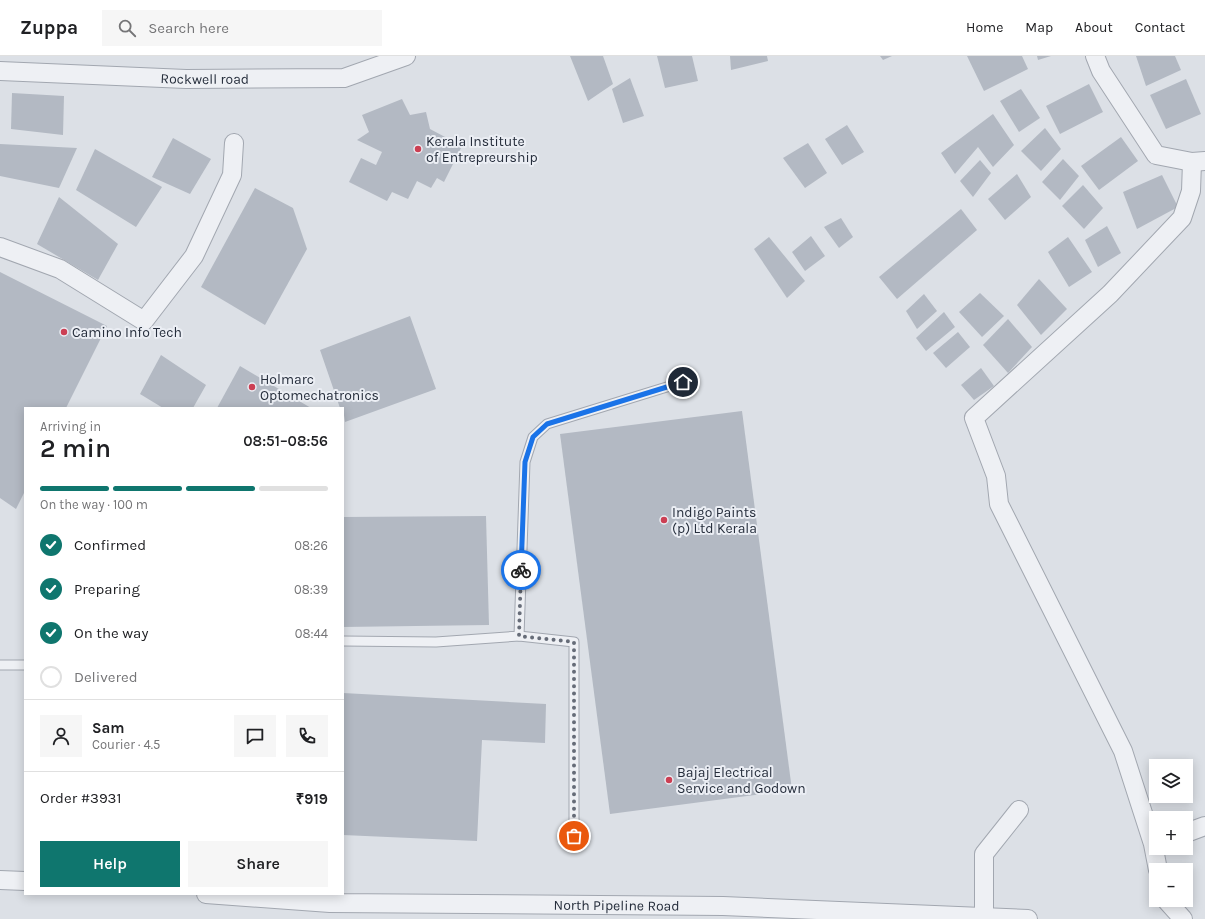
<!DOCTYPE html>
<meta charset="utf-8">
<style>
:root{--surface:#fff;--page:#f6f6f6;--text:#202124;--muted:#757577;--line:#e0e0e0;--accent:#0f766e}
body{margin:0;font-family:Karla,sans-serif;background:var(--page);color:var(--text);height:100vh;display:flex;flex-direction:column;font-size:15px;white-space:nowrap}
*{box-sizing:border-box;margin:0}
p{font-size:13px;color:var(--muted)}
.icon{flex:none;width:22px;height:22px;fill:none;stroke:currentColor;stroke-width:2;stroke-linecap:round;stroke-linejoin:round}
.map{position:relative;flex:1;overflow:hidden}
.sheet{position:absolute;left:24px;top:351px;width:320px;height:488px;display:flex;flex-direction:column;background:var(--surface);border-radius:0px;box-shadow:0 2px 10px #0003}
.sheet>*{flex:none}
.controls{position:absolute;left:1149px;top:703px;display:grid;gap:8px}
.controls a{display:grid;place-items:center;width:44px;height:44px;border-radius:0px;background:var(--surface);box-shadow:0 2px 10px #0003;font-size:20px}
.pin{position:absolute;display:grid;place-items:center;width:34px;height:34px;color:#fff;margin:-17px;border:2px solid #fff;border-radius:50%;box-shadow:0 1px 4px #0007}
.courier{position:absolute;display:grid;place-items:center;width:40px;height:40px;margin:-20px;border:3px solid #1a73e8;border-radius:50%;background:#fff;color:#222;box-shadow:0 1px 5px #0007}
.head em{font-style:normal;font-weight:600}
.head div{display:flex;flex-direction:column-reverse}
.head{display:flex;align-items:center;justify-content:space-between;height:68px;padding:0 16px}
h1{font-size:26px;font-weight:600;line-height:30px}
.bar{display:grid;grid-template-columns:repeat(4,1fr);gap:6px 4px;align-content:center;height:48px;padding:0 16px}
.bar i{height:5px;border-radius:3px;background:var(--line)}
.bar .on{background:var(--accent)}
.bar p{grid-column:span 4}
.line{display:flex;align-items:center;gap:10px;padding:0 16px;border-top:1px solid var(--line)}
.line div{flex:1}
.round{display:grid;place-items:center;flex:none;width:42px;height:42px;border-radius:0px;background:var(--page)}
ol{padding:0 16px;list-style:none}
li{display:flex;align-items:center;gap:12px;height:44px}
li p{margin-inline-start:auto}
li .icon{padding:4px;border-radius:50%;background:var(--accent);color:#fff;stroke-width:4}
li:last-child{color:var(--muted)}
li i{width:22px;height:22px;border:2px solid var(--line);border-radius:50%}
.primary-button{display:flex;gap:8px;margin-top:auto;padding:8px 16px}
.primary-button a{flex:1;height:46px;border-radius:0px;background:var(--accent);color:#fff;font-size:16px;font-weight:600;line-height:46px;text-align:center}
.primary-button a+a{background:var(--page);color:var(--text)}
header{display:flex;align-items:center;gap:24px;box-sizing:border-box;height:56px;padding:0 20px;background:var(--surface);border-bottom:1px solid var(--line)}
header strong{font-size:19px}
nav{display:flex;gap:22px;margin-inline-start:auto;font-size:14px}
.search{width:280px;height:36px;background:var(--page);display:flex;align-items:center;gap:10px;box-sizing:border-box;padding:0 14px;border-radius:0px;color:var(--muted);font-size:15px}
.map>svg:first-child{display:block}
</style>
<header>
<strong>Zuppa</strong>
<div class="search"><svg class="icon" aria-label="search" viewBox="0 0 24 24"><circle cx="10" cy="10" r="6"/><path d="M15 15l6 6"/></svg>Search here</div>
<nav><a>Home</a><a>Map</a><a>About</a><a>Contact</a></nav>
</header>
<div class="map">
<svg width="1205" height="863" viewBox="0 0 1205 863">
<rect width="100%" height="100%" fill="#dce0e6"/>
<g fill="#b3b9c3">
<polygon points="570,0 603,0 613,28 588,45"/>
<polygon points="657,0 692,0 698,25 665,32"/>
<polygon points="730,0 767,0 768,5 731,14"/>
<polygon points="880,0 892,0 883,4"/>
<polygon points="967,0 1022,0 1028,13 984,35"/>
<polygon points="1037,0 1051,0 1038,4"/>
<polygon points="1136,0 1175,0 1181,14 1146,30"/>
<polygon points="630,22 644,60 623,67 612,33"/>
<polygon points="1186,23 1201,58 1166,73 1150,39"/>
<polygon points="1089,28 1103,56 1060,78 1046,50"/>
<polygon points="1021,33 1040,62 1019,76 1000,45"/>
<polygon points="12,37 64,40 63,79 11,73"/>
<polygon points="402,43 410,59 426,56 430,73 462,90 444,126 437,122 431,132 417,125 408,143 392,136 387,145 349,126 361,102 376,109 382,96 357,84 369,76 362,59"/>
<polygon points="993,58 1014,89 993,111 978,91 955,118 941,97"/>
<polygon points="847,69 864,96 842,109 825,83"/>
<polygon points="1045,72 1061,93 1041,115 1021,95"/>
<polygon points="1121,81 1138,105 1099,134 1081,110"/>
<polygon points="173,82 211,103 190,138 152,121"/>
<polygon points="808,87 827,117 805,132 783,102"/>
<polygon points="0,88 77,92 59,132 0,120"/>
<polygon points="95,93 162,131 136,171 76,134"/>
<polygon points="1063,103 1079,120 1060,144 1042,126"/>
<polygon points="980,104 991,117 973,141 960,125"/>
<polygon points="1017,118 1031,141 1005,164 988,143"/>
<polygon points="1162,119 1178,151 1137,173 1123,136"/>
<polygon points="1083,129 1103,152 1084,173 1062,150"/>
<polygon points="255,132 293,152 307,193 265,269 201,231"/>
<polygon points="59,141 118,188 98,224 37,188"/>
<polygon points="961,153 977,174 897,243 879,221"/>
<polygon points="841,162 853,181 839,192 824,171"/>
<polygon points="1107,170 1121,197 1098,211 1085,184"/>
<polygon points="811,180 825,200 805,215 792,196"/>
<polygon points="769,181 805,225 787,242 754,193"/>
<polygon points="1068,181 1092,216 1069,231 1048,196"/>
<polygon points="0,216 107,270 66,352 25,352 25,435 16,453 0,442"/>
<polygon points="1039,223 1067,253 1041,279 1017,249"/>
<polygon points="980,237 1004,260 982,281 959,256"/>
<polygon points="924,238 937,255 917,273 906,255"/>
<polygon points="944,256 955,271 926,295 916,282"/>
<polygon points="410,260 436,333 345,366 343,352 340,352 320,294"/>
<polygon points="1008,263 1032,291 1008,317 983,289"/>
<polygon points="958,276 970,291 946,312 933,297"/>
<polygon points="161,299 206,329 193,352 163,352 140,338"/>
<polygon points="240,310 311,352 217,352"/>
<polygon points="981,312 994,330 974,344 961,329"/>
<polygon points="742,355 792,734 610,758 560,378"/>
<polygon points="486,460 489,569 343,571 343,461"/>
<polygon points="343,637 546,648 545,687 482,684 477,785 343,779"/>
</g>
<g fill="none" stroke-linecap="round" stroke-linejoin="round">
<g stroke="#a2a7b0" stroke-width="11">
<g id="service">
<polyline points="519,580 574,586 574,780"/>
<polyline points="343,585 436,586 519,580 525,406 533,381 547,368 683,326"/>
<polyline points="0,609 25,609"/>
</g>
</g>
<g stroke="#a2a7b0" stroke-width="20">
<g id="minor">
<polyline points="1095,0 1101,15 1156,99 1192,106 1205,105"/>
<path id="s1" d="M0,15l186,8 158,-1 62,-22"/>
<polyline points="0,191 60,213 144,265 194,200 232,119 234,87"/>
<polyline points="1186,777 1205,770"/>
<polyline points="1158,814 1153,788 1123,695 999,448 996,420 974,362 1110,238 1182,162 1191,135 1192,106"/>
<polyline points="0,824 25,825"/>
<path id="s2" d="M206,838l124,9 393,3 305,13"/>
<polyline points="1166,844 1183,863"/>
<polyline points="984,861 984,798 1019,754"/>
</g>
</g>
<use href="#service" stroke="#eef0f4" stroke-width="9"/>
<use href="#minor" stroke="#eef0f4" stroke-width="18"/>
</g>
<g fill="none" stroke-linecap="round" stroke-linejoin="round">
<polyline stroke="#666c78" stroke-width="4" stroke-dasharray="0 7.2" points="521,514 519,580 574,586 574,780"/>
<polyline stroke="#1a73e8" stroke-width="5" points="521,514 525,406 533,381 547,368 683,326"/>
</g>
<g fill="#cc3f53" stroke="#ebeef4" stroke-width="1.5">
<circle cx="418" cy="93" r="4"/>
<circle cx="64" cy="276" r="4"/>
<circle cx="252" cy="331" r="4"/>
<circle cx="664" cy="464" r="4"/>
<circle cx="669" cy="724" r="4"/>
</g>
<g text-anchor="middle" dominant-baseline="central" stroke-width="4" stroke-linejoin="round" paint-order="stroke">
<g font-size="14" fill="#262e3c" stroke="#ebeef4">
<text stroke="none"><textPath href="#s1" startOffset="205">Rockwell road</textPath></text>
<text stroke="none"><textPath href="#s2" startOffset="411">North Pipeline Road</textPath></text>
</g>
<g font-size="14" fill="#262e3c" stroke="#ebeef4" text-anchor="start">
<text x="426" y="85">Kerala Institute<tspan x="426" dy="16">of Entrepreurship</tspan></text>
<text x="72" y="276">Camino Info Tech</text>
<text x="260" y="323">Holmarc<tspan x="260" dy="16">Optomechatronics</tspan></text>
<text x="672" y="456">Indigo Paints<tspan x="672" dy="16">(p) Ltd Kerala</tspan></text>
<text x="677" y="716">Bajaj Electrical<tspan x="677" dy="16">Service and Godown</tspan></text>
</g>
</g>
</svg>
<div class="controls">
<a><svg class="icon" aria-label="layers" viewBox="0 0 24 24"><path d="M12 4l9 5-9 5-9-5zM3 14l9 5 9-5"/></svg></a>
<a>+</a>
<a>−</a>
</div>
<div class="pin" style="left:574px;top:780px;background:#ea580c"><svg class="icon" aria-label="bag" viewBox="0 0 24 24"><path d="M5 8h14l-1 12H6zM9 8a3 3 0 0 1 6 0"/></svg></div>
<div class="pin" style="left:683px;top:326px;background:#1f2937"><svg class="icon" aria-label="home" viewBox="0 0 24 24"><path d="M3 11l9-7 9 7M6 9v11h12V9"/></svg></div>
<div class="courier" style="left:521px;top:514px"><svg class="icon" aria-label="bike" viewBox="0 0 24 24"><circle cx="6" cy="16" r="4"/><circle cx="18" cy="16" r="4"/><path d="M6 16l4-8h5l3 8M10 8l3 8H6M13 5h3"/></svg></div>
<section class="sheet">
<div class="head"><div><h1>2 min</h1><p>Arriving in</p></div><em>08:51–08:56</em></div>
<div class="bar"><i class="on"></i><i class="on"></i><i class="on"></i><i></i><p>On the way · 100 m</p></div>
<ol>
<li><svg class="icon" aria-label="check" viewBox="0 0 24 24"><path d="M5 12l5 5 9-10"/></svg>Confirmed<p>08:26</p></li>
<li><svg class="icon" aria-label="check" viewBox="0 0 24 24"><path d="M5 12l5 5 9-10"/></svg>Preparing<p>08:39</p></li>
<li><svg class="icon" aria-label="check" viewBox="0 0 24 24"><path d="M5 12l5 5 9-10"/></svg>On the way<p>08:44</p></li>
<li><i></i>Delivered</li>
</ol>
<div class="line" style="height:72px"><a class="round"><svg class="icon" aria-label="person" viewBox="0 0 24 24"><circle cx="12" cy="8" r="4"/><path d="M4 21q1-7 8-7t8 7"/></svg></a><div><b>Sam</b><p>Courier · 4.5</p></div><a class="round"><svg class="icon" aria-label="chat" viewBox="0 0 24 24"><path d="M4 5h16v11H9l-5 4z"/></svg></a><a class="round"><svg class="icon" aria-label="phone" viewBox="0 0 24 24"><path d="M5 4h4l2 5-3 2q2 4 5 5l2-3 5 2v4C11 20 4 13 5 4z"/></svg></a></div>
<div class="line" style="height:52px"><div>Order #3931</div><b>₹919</b></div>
<div class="primary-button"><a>Help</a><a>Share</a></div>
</section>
</div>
